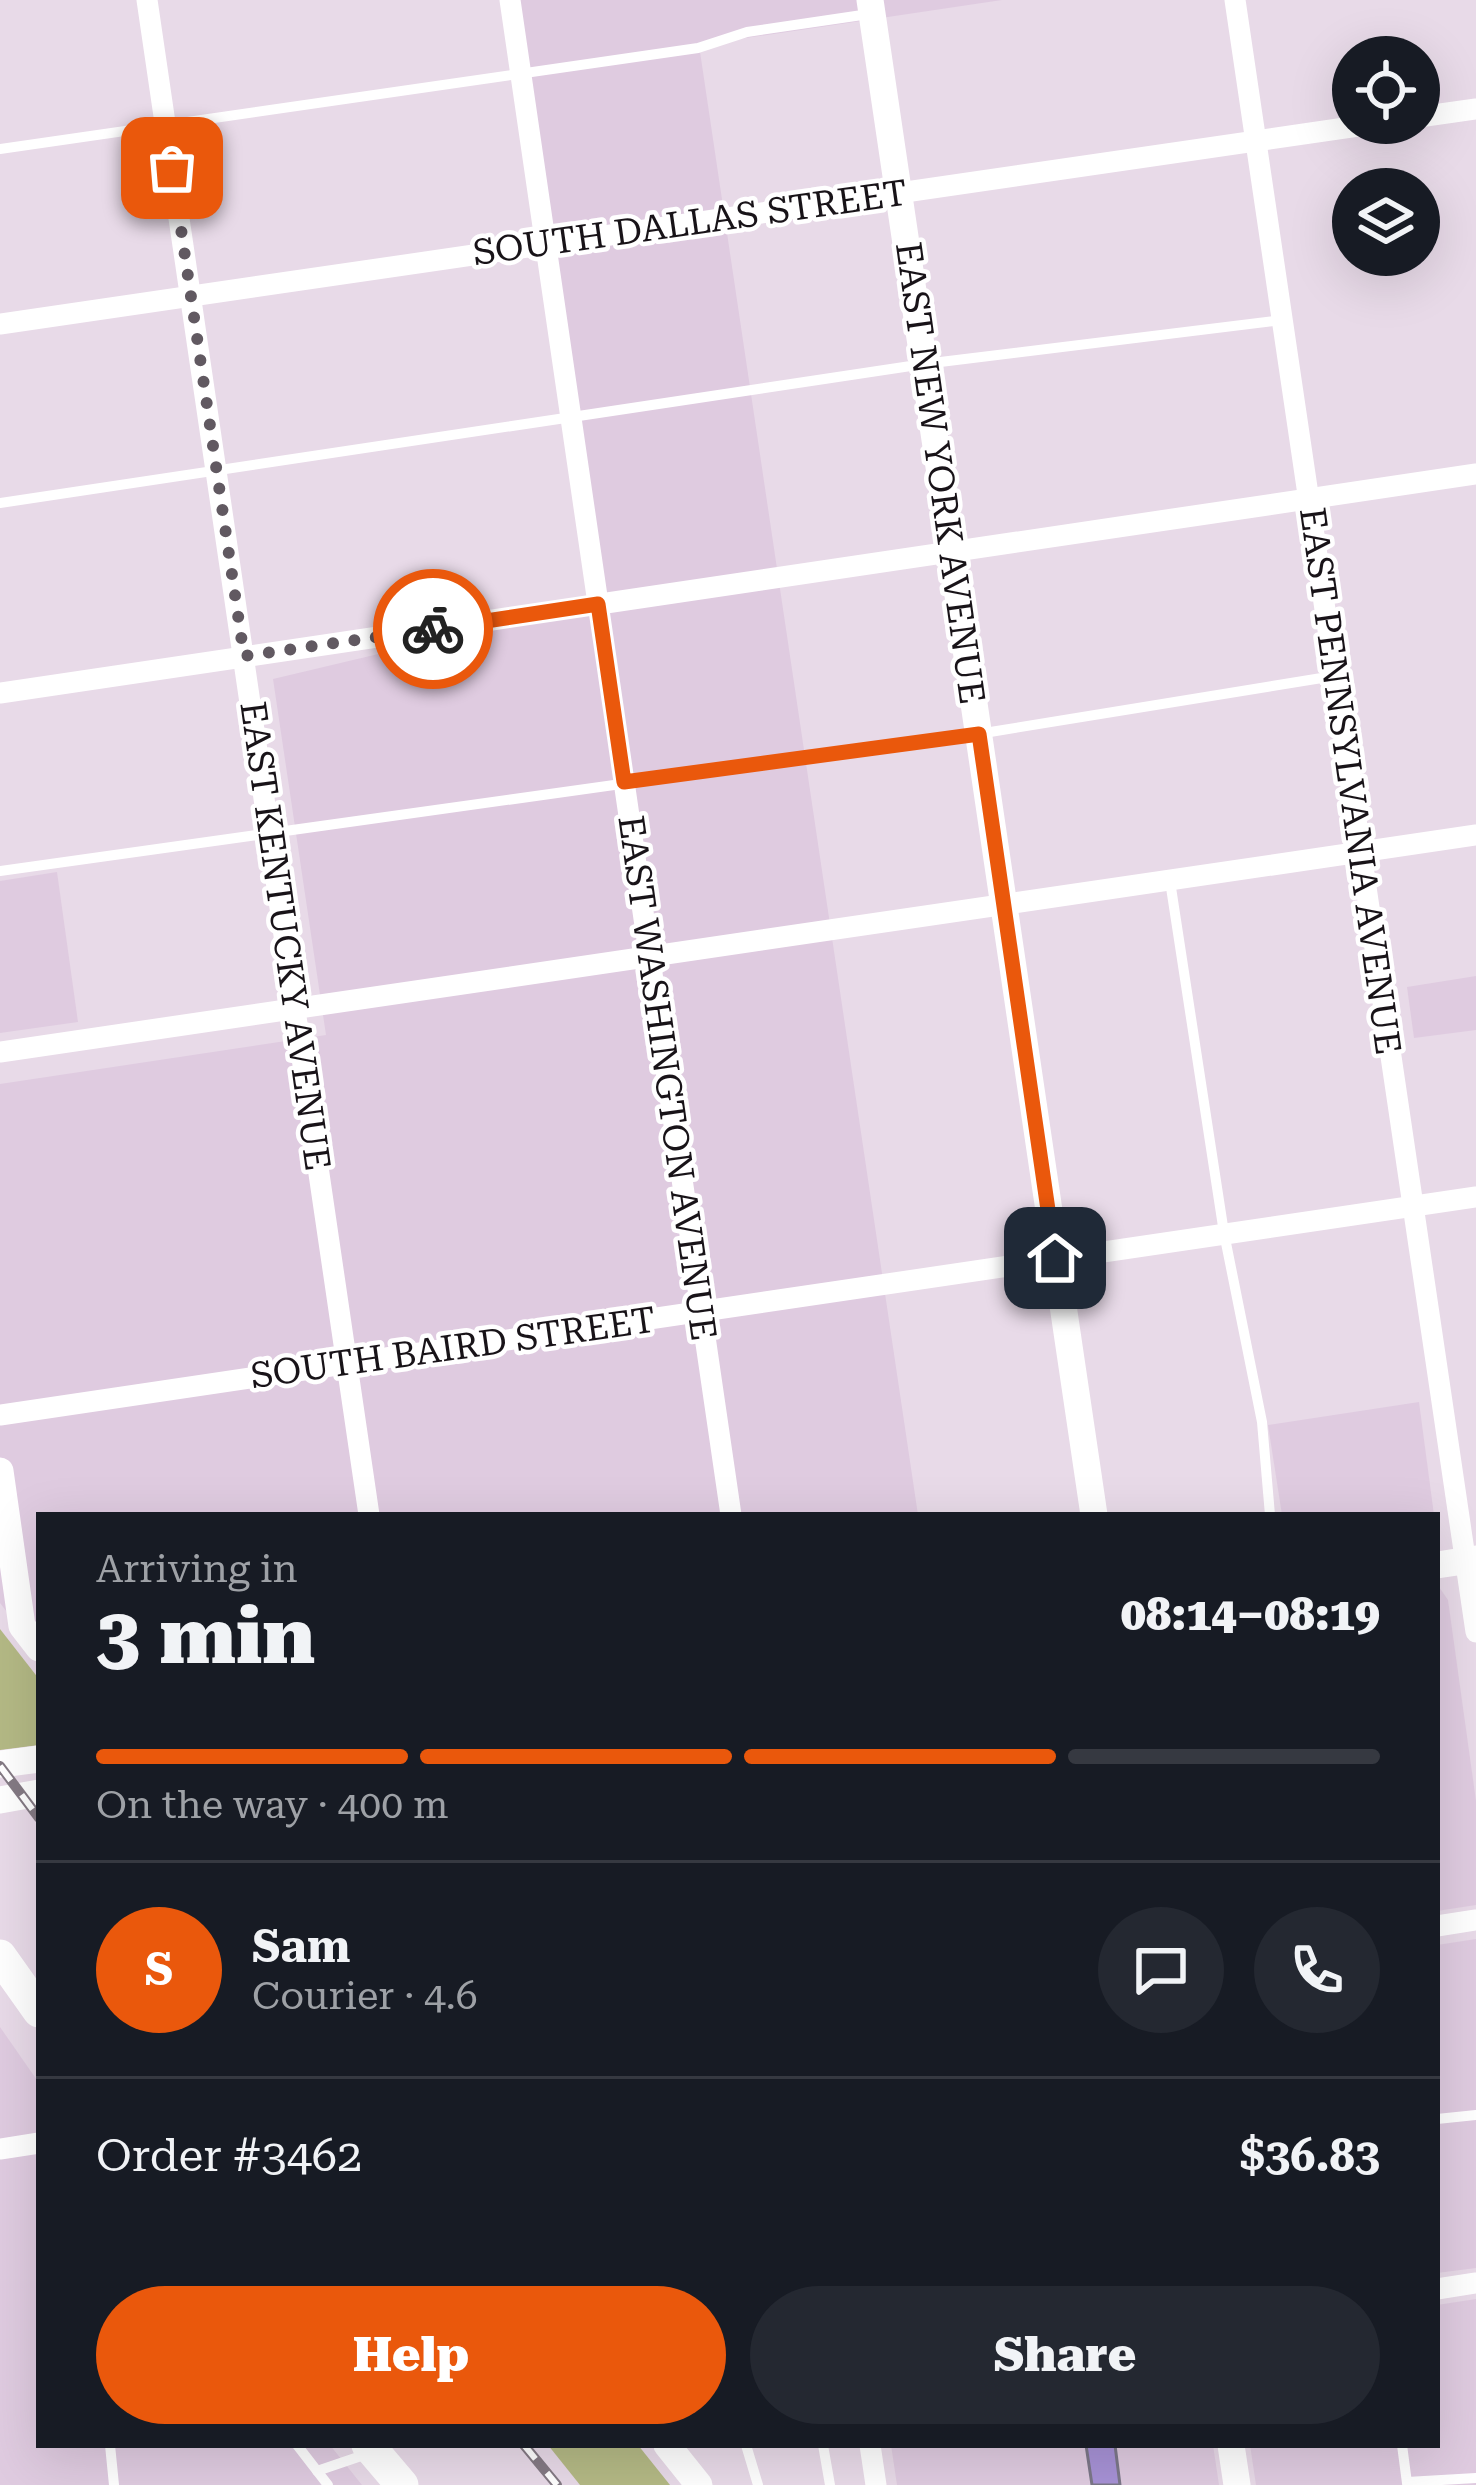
<!DOCTYPE html>
<meta charset="utf-8">
<style>
:root{--surface:#171b24;--page:#242831;--text:#f1f3f6;--muted:#9ea1a6;--line:#363941;--accent:#ea580c}
body{margin:0;font-family:"Roboto Serif",serif;background:var(--page);color:var(--text);height:100vh;display:flex;flex-direction:column;font-size:45px;white-space:nowrap}
*{box-sizing:border-box;margin:0}
p{font-size:39px;color:var(--muted)}
.icon{flex:none;width:66px;height:66px;fill:none;stroke:currentColor;stroke-width:2;stroke-linecap:round;stroke-linejoin:round}
.map{position:relative;flex:1;overflow:hidden}
.details{position:absolute;left:36px;top:1512px;width:1404px;height:936px;display:flex;flex-direction:column;background:var(--surface);border-radius:0px;box-shadow:0 12px 48px #0002}
.details>*{flex:none}
.tools{position:absolute;left:1332px;top:36px;display:grid;gap:24px}
.tools a{display:grid;place-items:center;width:108px;height:108px;border-radius:50%;background:var(--surface);box-shadow:0 12px 48px #0002;font-size:60px}
.pin{position:absolute;display:grid;place-items:center;width:102px;height:102px;color:#fff;margin:-51px;border-radius:24px;box-shadow:0 6px 18px #0006}
.courier{position:absolute;display:grid;place-items:center;width:120px;height:120px;margin:-60px;border:9px solid #ea580c;border-radius:50%;background:#fff;color:#222;box-shadow:0 3px 15px #0007}
.summary em{font-style:normal;font-weight:800}
.summary div{display:flex;flex-direction:column-reverse}
.summary{display:flex;align-items:center;justify-content:space-between;height:204px;padding:0 60px}
h1{font-size:78px;font-weight:800;line-height:90px}
.bar{display:grid;grid-template-columns:repeat(4,1fr);gap:18px 12px;align-content:center;height:144px;padding:0 60px}
.bar i{height:15px;border-radius:9px;background:var(--line)}
.bar .on{background:var(--accent)}
.bar p{grid-column:span 4}
.line{display:flex;align-items:center;gap:30px;padding:0 60px;border-top:3px solid var(--line)}
.line div{flex:1}
.round{display:grid;place-items:center;flex:none;width:126px;height:126px;border-radius:63px;background:var(--page)}
.action{display:flex;gap:24px;margin-top:auto;padding:24px 60px}
.action a{flex:1;height:138px;border-radius:72px;background:var(--accent);color:#fff;font-size:48px;font-weight:800;line-height:138px;text-align:center}
.action a+a{background:var(--page);color:var(--text)}
.map>svg:first-child{display:block}
</style>
<div class="map">
<svg width="1476" height="2485" viewBox="0 0 1476 2485">
<rect width="100%" height="100%" fill="#e8dae8"/>
<g fill="#dfcbe0">
<polygon points="509,0 1002,0 699,45 918,1515 39,1515 39,1653 0,1603 0,1084 326,1035 273,679 597,602"/>
<polygon points="57,872 78,1022 0,1033 0,881"/>
<polygon points="1476,976 1476,1030 1414,1038 1407,987"/>
<polygon points="1419,1402 1434,1515 1282,1515 1268,1425"/>
<polygon points="1439,1587 1448,1600 1476,1801 1476,1905 1437,1911"/>
<polygon points="1476,1939 1476,2268 1437,2273 1437,1945"/>
<polygon points="0,2027 39,2083 39,2445 330,2445 362,2485 0,2485"/>
<polygon points="1476,2299 1476,2485 1256,2485 1250,2445 1437,2445 1437,2305"/>
<polygon points="891,2445 1213,2445 1219,2485 897,2485"/>
</g>
<g fill="#b4b985">
<polygon points="0,1629 39,1679 39,1745 0,1750"/>
<polygon points="548,2445 638,2445 670,2485 580,2485"/>
</g>
<polygon fill="#a792d6" stroke="#7c7889" stroke-width="3" points="1086,2445 1115,2445 1120,2485 1092,2485"/>
<g fill="none" stroke-linecap="round" stroke-linejoin="round">
<g stroke="#fff" stroke-width="10">
<polyline points="0,149 698,48 747,32 869,14"/>
<polyline points="0,503 924,364 1282,320"/>
<polyline points="0,871 978,734 1334,676"/>
<polyline points="1170,881 1224,1233 1262,1422 1270,1515"/>
<polyline points="1437,2119 1476,2115"/>
<polyline points="110,2445 114,2485"/>
<polyline points="297,2445 328,2485"/>
<polyline points="746,2445 758,2485"/>
<polyline points="823,2445 830,2485"/>
<polyline points="1402,2445 1407,2483"/>
<polyline points="317,2471 370,2453"/>
<polyline points="1407,2482 1476,2478"/>
</g>
<g stroke="#fff" stroke-width="21">
<polyline points="147,0 369,1515"/>
<polyline points="510,0 731,1515"/>
<polyline points="1235,0 1476,1632"/>
<polyline points="1419,117 1476,109"/>
<polyline points="0,324 1379,123"/>
<polyline points="0,693 1476,474"/>
<polyline points="0,1052 1476,835"/>
<polyline points="0,1415 1476,1197"/>
<polyline points="1437,1926 1476,1920"/>
<polyline points="0,2149 39,2143"/>
<polyline points="1437,2289 1476,2283"/>
<polyline points="870,2445 876,2485"/>
</g>
<g stroke="#fff" stroke-width="27">
<polyline points="870,0 1094,1515"/>
<polyline points="0,1471 22,1626 39,1648"/>
<polyline points="1437,1565 1476,1559"/>
<polyline points="0,1764 39,1759"/>
<polyline points="0,1800 39,1793"/>
<polyline points="667,2445 699,2485"/>
<polyline points="1231,2445 1237,2485"/>
</g>
<g stroke="#fff" stroke-width="33">
<polyline points="0,1956 39,2011"/>
<polyline points="368,2445 402,2485"/>
</g>
<g stroke="#847a84" stroke-width="10">
<g id="rail">
<polyline points="0,1766 39,1818"/>
<polyline points="524,2445 557,2485"/>
</g>
</g>
<use href="#rail" stroke="#fff" stroke-width="6" stroke-dasharray="18" stroke-linecap="butt"/>
</g>
<g fill="none" stroke-linecap="round" stroke-linejoin="round">
<polyline stroke="#615961" stroke-width="12" stroke-dasharray="0 21.6" points="172,168 244,656 433,629"/>
<polyline stroke="#ea580c" stroke-width="15" points="433,629 598,604 624,782 979,734 1055,1258"/>
</g>
<g text-anchor="middle" dominant-baseline="central" stroke-width="9" stroke-linejoin="round" paint-order="stroke">
<g font-size="36" fill="#181318" stroke="#fff">
<text transform="translate(690 223) rotate(-8)">SOUTH DALLAS STREET</text>
<text transform="translate(940 473) rotate(82)">EAST NEW YORK AVENUE</text>
<text transform="translate(1350 781) rotate(82)">EAST PENNSYLVANIA AVENUE</text>
<text transform="translate(285 936) rotate(82)">EAST KENTUCKY AVENUE</text>
<text transform="translate(667 1078) rotate(82)">EAST WASHINGTON AVENUE</text>
<text transform="translate(453 1348) rotate(-8)">SOUTH BAIRD STREET</text>
</g>
</g>
</svg>
<div class="tools">
<a><svg class="icon" aria-label="locate" viewBox="0 0 24 24"><circle cx="12" cy="12" r="6"/><path d="M12 2v4M12 18v4M2 12h4M18 12h4"/></svg></a>
<a><svg class="icon" aria-label="layers" viewBox="0 0 24 24"><path d="M12 4l9 5-9 5-9-5zM3 14l9 5 9-5"/></svg></a>
</div>
<div class="pin" style="left:172px;top:168px;background:#ea580c"><svg class="icon" aria-label="bag" viewBox="0 0 24 24"><path d="M5 8h14l-1 12H6zM9 8a3 3 0 0 1 6 0"/></svg></div>
<div class="pin" style="left:1055px;top:1258px;background:#1f2937"><svg class="icon" aria-label="home" viewBox="0 0 24 24"><path d="M3 11l9-7 9 7M6 9v11h12V9"/></svg></div>
<div class="courier" style="left:433px;top:629px"><svg class="icon" aria-label="bike" viewBox="0 0 24 24"><circle cx="6" cy="16" r="4"/><circle cx="18" cy="16" r="4"/><path d="M6 16l4-8h5l3 8M10 8l3 8H6M13 5h3"/></svg></div>
<section class="details">
<div class="summary"><div><h1>3 min</h1><p>Arriving in</p></div><em>08:14–08:19</em></div>
<div class="bar"><i class="on"></i><i class="on"></i><i class="on"></i><i></i><p>On the way · 400 m</p></div>
<div class="line" style="height:216px"><b class="round" style="background:var(--accent);color:#fff">S</b><div><b>Sam</b><p>Courier · 4.6</p></div><a class="round"><svg class="icon" aria-label="chat" viewBox="0 0 24 24"><path d="M4 5h16v11H9l-5 4z"/></svg></a><a class="round"><svg class="icon" aria-label="phone" viewBox="0 0 24 24"><path d="M5 4h4l2 5-3 2q2 4 5 5l2-3 5 2v4C11 20 4 13 5 4z"/></svg></a></div>
<div class="line" style="height:156px"><div>Order #3462</div><b>$36.83</b></div>
<div class="action"><a>Help</a><a>Share</a></div>
</section>
</div>
